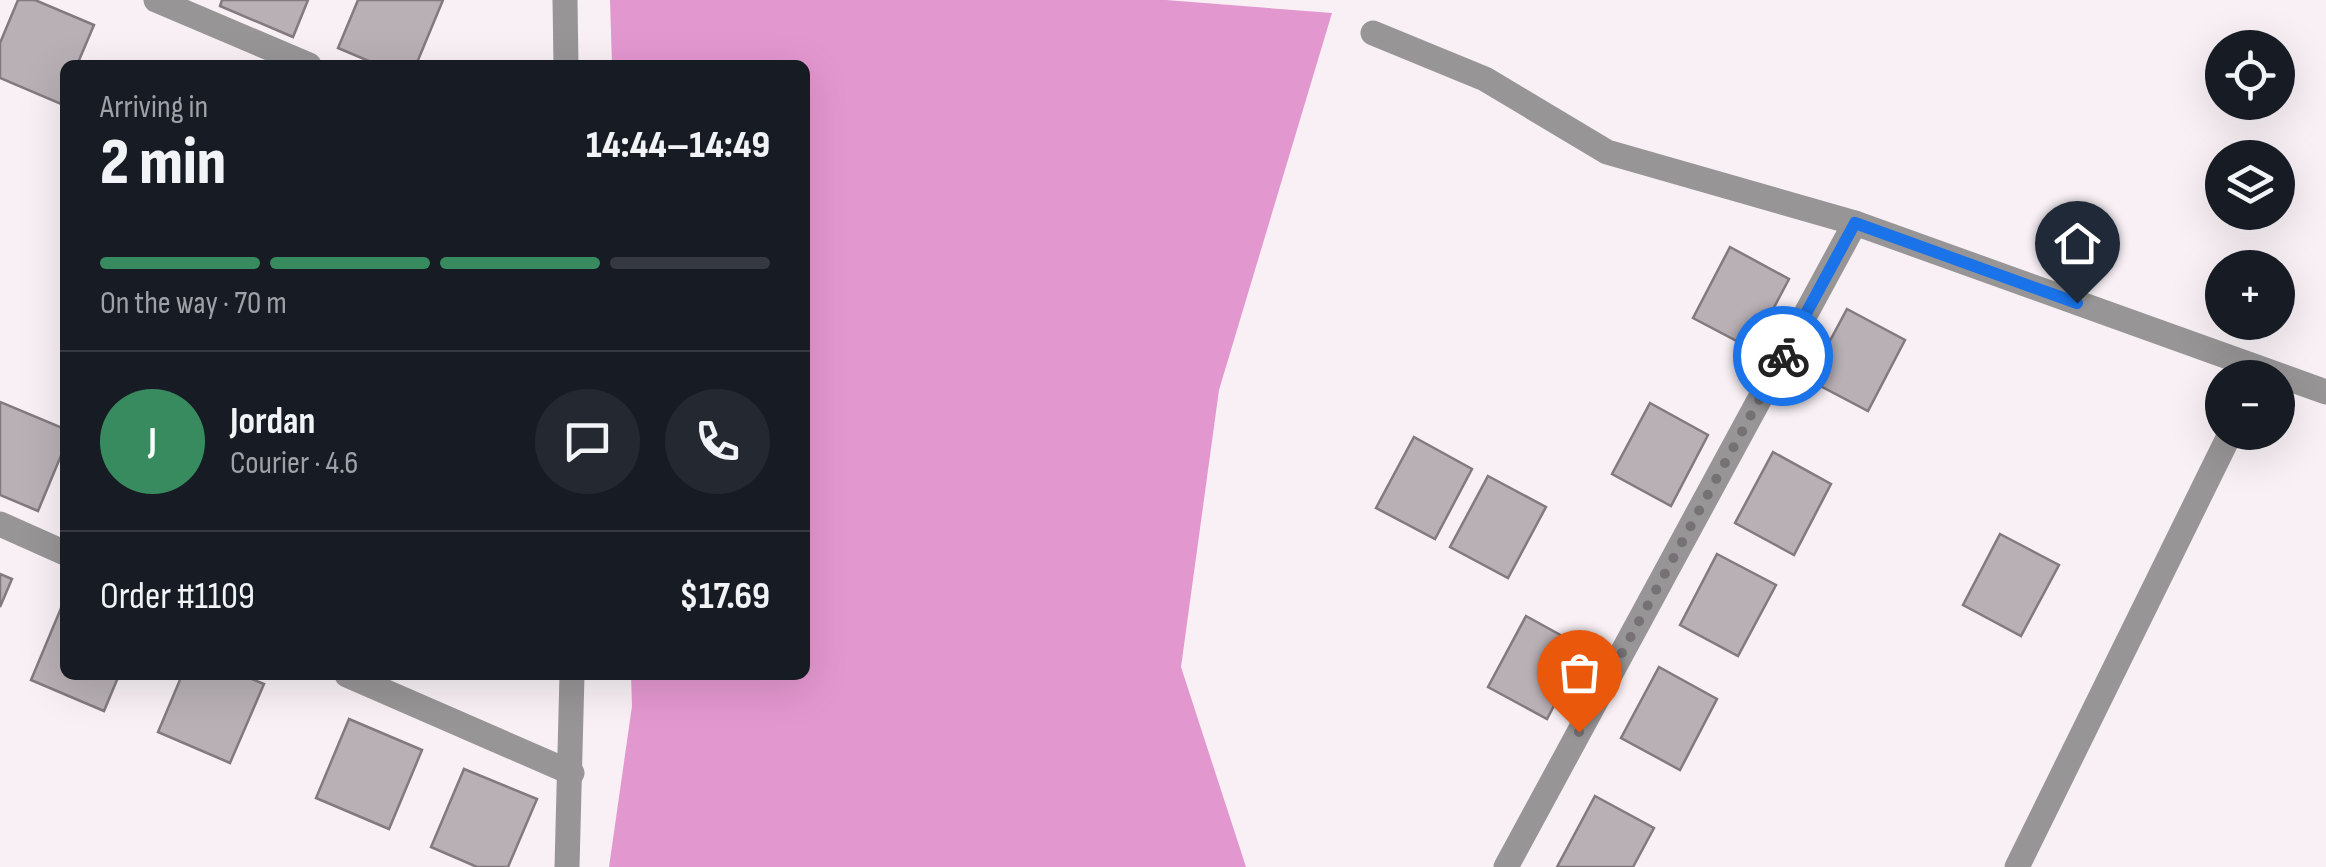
<!DOCTYPE html>
<meta charset="utf-8">
<style>
:root{--surface:#171b24;--page:#242831;--text:#f1f3f6;--muted:#9ea1a6;--line:#363941;--accent:#378b5e}
body{margin:0;font-family:"Sofia Sans Condensed",sans-serif;background:var(--page);color:var(--text);height:100vh;display:flex;flex-direction:column;font-size:38px;white-space:nowrap}
*{box-sizing:border-box;margin:0}
p{font-size:32px;color:var(--muted)}
.icon{flex:none;width:55px;height:55px;fill:none;stroke:currentColor;stroke-width:2;stroke-linecap:round;stroke-linejoin:round}
.map{position:relative;flex:1;overflow:hidden}
.sheet{position:absolute;left:60px;top:60px;width:750px;height:620px;display:flex;flex-direction:column;background:var(--surface);border-radius:15px;box-shadow:0 10px 40px #0002}
.sheet>*{flex:none}
.tools{position:absolute;left:2205px;top:30px;display:grid;gap:20px}
.tools a{display:grid;place-items:center;width:90px;height:90px;border-radius:50%;background:var(--surface);box-shadow:0 10px 40px #0002;font-size:50px}
.pin{position:absolute;display:grid;place-items:center;width:85px;height:85px;color:#fff;margin:-102px -42px;border-radius:50% 50% 50% 0;rotate:-45deg;box-shadow:0 0 10px #0007}
.pin .icon{rotate:45deg}
.courier{position:absolute;display:grid;place-items:center;width:100px;height:100px;margin:-50px;border:8px solid #1a73e8;border-radius:50%;background:#fff;color:#222;box-shadow:0 2px 12px #0007}
.summary em{font-style:normal;font-weight:800}
.summary div{display:flex;flex-direction:column-reverse}
.summary{display:flex;align-items:center;justify-content:space-between;height:170px;padding:0 40px}
h1{font-size:65px;font-weight:800;line-height:75px}
.bar{display:grid;grid-template-columns:repeat(4,1fr);gap:15px 10px;align-content:center;height:120px;padding:0 40px}
.bar i{height:12px;border-radius:8px;background:var(--line)}
.bar .current{background:var(--accent)}
.bar p{grid-column:span 4}
.line{display:flex;align-items:center;gap:25px;padding:0 40px;border-top:2px solid var(--line)}
.line div{flex:1}
.round{display:grid;place-items:center;flex:none;width:105px;height:105px;border-radius:52px;background:var(--page)}
.map>svg:first-child{display:block}
</style>
<div class="map">
<svg width="2326" height="867" viewBox="0 0 2326 867">
<rect width="100%" height="100%" fill="#f8f0f5"/>
<polygon fill="#e397cf" points="610,0 1166,0 1332,13 1219,390 1181,667 1246,867 609,867 632,706 631,675 805,675 805,65 612,65"/>
<g fill="#b8b0b5" stroke="#827a7f" stroke-width="2.5">
<polygon points="18,0 35,0 94,25 77,65 65,65 61,104 0,78 0,43"/>
<polygon points="222,0 308,0 293,37 220,6"/>
<polygon points="358,0 443,0 416,65 378,65 338,48"/>
<polygon points="1730,247 1789,279 1752,349 1693,318"/>
<polygon points="1847,309 1905,340 1868,411 1809,380"/>
<polygon points="0,402 65,429 65,446 38,511 0,495"/>
<polygon points="1650,403 1708,435 1671,506 1612,474"/>
<polygon points="1414,437 1472,469 1435,539 1376,508"/>
<polygon points="1773,452 1831,484 1794,555 1735,523"/>
<polygon points="1488,476 1546,507 1508,578 1450,547"/>
<polygon points="2000,534 2059,565 2021,636 1963,605"/>
<polygon points="1717,554 1776,585 1738,656 1680,625"/>
<polygon points="0,574 12,579 0,607"/>
<polygon points="64,601 65,675 119,675 104,711 31,680"/>
<polygon points="1526,616 1584,648 1547,719 1488,687"/>
<polygon points="1659,667 1717,699 1680,770 1621,738"/>
<polygon points="182,675 242,675 264,684 230,763 158,732"/>
<polygon points="349,719 422,750 389,829 316,798"/>
<polygon points="464,769 537,799 508,867 477,867 431,847"/>
<polygon points="1595,796 1654,828 1633,867 1557,867"/>
</g>
<g fill="none" stroke-linecap="round" stroke-linejoin="round">
<g stroke="#989597" stroke-width="25">
<polyline points="156,0 309,65"/>
<polyline points="565,0 566,65"/>
<polyline points="1373,33 1485,79 1607,152 1855,223 2326,392"/>
<polyline points="0,524 65,553"/>
<polyline points="347,675 572,773"/>
<polyline points="567,867 572,675"/>
<polyline points="1506,867 1855,223"/>
<polyline points="2017,867 2231,432"/>
</g>
</g>
<g fill="none" stroke-linecap="round" stroke-linejoin="round">
<polyline stroke="#757174" stroke-width="10" stroke-dasharray="0 18" points="1579,732 1783,356"/>
<polyline stroke="#1a73e8" stroke-width="12" points="1783,356 1855,223 2077,303"/>
</g>
</svg>
<div class="tools">
<a><svg class="icon" aria-label="locate" viewBox="0 0 24 24"><circle cx="12" cy="12" r="6"/><path d="M12 2v4M12 18v4M2 12h4M18 12h4"/></svg></a>
<a><svg class="icon" aria-label="layers" viewBox="0 0 24 24"><path d="M12 4l9 5-9 5-9-5zM3 14l9 5 9-5"/></svg></a>
<a>+</a>
<a>−</a>
</div>
<div class="pin" style="left:1579px;top:732px;background:#ea580c"><svg class="icon" aria-label="bag" viewBox="0 0 24 24"><path d="M5 8h14l-1 12H6zM9 8a3 3 0 0 1 6 0"/></svg></div>
<div class="pin" style="left:2077px;top:303px;background:#1f2937"><svg class="icon" aria-label="home" viewBox="0 0 24 24"><path d="M3 11l9-7 9 7M6 9v11h12V9"/></svg></div>
<div class="courier" style="left:1783px;top:356px"><svg class="icon" aria-label="bike" viewBox="0 0 24 24"><circle cx="6" cy="16" r="4"/><circle cx="18" cy="16" r="4"/><path d="M6 16l4-8h5l3 8M10 8l3 8H6M13 5h3"/></svg></div>
<section class="sheet">
<div class="summary"><div><h1>2 min</h1><p>Arriving in</p></div><em>14:44–14:49</em></div>
<div class="bar"><i class="current"></i><i class="current"></i><i class="current"></i><i></i><p>On the way · 70 m</p></div>
<div class="line" style="height:180px"><b class="round" style="background:var(--accent);color:#fff">J</b><div><b>Jordan</b><p>Courier · 4.6</p></div><a class="round"><svg class="icon" aria-label="chat" viewBox="0 0 24 24"><path d="M4 5h16v11H9l-5 4z"/></svg></a><a class="round"><svg class="icon" aria-label="phone" viewBox="0 0 24 24"><path d="M5 4h4l2 5-3 2q2 4 5 5l2-3 5 2v4C11 20 4 13 5 4z"/></svg></a></div>
<div class="line" style="height:130px"><div>Order #1109</div><b>$17.69</b></div>
</section>
</div>
